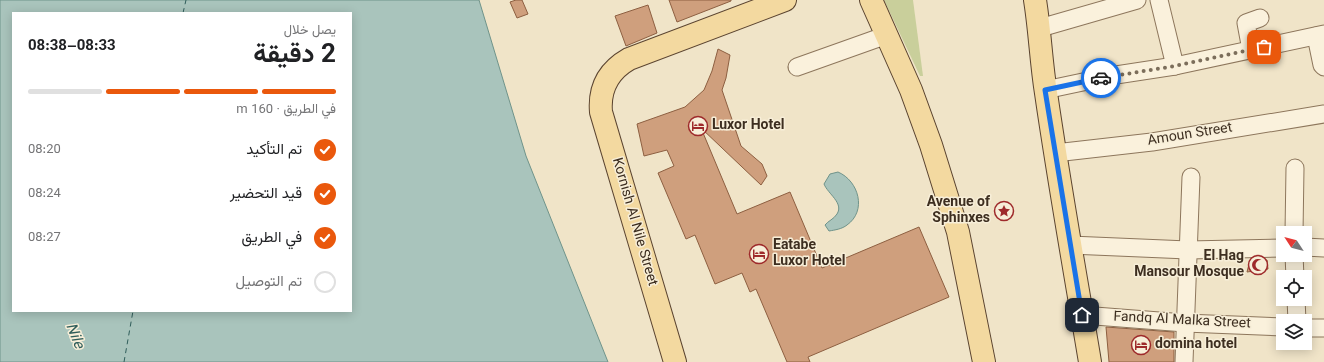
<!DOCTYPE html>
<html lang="ar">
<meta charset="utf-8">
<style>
:root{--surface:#fff;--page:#f6f6f6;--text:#202124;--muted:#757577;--line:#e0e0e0;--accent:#ea580c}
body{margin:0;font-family:Georgia,Vazirmatn,serif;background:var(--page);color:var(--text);direction:rtl;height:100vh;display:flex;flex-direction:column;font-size:15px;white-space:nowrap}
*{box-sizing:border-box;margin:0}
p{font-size:13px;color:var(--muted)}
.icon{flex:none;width:22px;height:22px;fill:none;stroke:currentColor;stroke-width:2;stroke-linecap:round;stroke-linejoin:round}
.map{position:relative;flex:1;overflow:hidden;direction:ltr}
.panel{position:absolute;left:12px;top:12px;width:340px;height:300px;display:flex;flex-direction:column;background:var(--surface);border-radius:0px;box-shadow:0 2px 10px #0003;direction:rtl}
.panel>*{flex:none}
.needle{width:26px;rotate:306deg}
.tools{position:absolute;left:1276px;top:226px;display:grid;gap:8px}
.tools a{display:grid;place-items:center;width:36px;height:36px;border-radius:0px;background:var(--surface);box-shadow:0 2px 10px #0003;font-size:20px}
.pin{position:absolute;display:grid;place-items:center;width:34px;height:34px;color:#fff;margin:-17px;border-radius:8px;box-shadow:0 2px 6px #0006}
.courier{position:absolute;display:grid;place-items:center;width:40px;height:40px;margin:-20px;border:3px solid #1a73e8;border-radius:50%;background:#fff;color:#222;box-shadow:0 1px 5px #0007}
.head em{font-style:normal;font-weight:700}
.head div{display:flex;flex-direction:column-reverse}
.head{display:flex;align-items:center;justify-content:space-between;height:68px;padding:0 16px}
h1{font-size:26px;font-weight:700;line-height:30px}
.bar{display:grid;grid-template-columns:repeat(4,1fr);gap:6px 4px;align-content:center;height:48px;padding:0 16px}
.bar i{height:5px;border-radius:3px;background:var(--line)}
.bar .on{background:var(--accent)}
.bar p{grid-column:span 4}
ol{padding:0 16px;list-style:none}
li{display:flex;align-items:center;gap:12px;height:44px}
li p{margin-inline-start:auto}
li .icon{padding:4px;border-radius:50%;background:var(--accent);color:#fff;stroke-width:4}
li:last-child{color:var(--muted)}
li i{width:22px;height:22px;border:2px solid var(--line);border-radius:50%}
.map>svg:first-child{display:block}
</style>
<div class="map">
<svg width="1324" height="362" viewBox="0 0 1324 362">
<rect width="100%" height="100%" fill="#f0e4c8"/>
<polygon fill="#c9cf9b" points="884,0 913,0 923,76 920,76"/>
<g fill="#a9c4bc" stroke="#6f938a" fill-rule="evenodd">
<path d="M0,0h479l47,156 82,206h-608zM13,13h338v298h-338z"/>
<path d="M838,172c21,9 29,39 9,53 -5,4 -12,5 -18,6l-4,-6c3,-4 9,-6 12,-11 7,-11 -9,-20 -13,-30l6,-10z"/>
</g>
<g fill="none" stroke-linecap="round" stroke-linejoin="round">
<g stroke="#2f5d5a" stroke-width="1" stroke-dasharray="5 4" stroke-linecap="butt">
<polyline points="183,13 186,0"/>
<polyline points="124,362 133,311"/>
</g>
</g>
<g fill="#cf9f7d" stroke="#8d5f41">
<polygon points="516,0 522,0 528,14 517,18 510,2"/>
<polygon points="669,0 731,0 731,1 677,22"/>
<polygon points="648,5 657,33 626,46 615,16"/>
<polygon points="718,49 730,55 726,78 722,90 741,146 762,164 767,176 761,185 701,128 737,214 790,192 822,268 919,227 949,297 808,357 810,362 787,362 756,289 750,292 742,273 715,284 695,235 686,239 658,173 674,166 667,150 644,156 637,124 685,107 704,90 712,71"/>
<polygon points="1250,260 1267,260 1268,269 1247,272"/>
<polygon points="1106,327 1174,332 1174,362 1109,362"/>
</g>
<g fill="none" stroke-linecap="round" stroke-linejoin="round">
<g stroke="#8d765c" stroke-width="19">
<g id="minor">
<polyline points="1159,0 1175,66"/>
<polyline points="1040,28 1137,0"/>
<polyline points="1316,36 1322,65 1324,67"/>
<polyline points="1251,50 1246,23 1260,18"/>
<polyline points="797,67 887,35"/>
<polyline points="1045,90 1116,75 1175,66 1324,34"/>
<polyline points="1055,153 1152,142 1324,114"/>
<polyline points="1294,233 1295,168"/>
<polyline points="1070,245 1188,250 1283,248"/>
<polyline points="1305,247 1324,248"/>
<polyline points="1294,255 1295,277"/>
<polyline points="1296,299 1297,321"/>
<polyline points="1082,315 1185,323 1283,327"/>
<polyline points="1305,328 1324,328"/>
<polyline points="1184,362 1191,177"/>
</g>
</g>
<g stroke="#5b4430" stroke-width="24">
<g id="major">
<polyline points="871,0 911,90 931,145 958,232 984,362"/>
<path d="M1035,0c5,31 6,62 11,93 13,90 29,179 44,269"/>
<path d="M675,362l-74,-250c-2,-23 7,-41 28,-53l156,-59"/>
</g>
</g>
<use href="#minor" stroke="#faf1dc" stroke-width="17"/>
<use href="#major" stroke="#f3d9a0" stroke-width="22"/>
</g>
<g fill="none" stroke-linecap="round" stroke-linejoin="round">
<polyline stroke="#7c6e5b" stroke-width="4" stroke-dasharray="0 7.2" points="1101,78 1175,66 1264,47"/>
<polyline stroke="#1a73e8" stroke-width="5" points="1082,315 1045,90 1101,78"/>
</g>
<defs>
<g id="hotel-ring" transform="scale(1)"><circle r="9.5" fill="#f7eed8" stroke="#9e2a2b" stroke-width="1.5"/><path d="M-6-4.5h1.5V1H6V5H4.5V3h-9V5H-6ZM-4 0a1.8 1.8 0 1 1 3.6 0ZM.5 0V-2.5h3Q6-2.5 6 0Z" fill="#9e2a2b"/></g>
<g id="sight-ring" transform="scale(1)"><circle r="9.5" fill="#f7eed8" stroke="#9e2a2b" stroke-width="1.5"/><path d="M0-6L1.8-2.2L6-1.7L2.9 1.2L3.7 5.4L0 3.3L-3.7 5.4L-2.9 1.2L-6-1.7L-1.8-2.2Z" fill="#9e2a2b"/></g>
<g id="mosque-ring" transform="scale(1)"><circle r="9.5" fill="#f7eed8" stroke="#9e2a2b" stroke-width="1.5"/><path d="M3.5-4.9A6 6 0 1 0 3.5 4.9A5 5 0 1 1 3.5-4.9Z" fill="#9e2a2b"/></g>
</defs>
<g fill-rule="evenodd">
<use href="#hotel-ring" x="698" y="126"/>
<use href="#sight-ring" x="1004" y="211"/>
<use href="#hotel-ring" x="759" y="254"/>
<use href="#mosque-ring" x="1258" y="265"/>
<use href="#hotel-ring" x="1141" y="345"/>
</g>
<g text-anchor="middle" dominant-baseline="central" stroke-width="3" stroke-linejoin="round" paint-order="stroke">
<g font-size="14" font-weight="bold" fill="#3d2e20" stroke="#f7eed8" text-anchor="start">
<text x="712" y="126">Luxor Hotel</text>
<text x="990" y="203" text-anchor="end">Avenue of<tspan x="990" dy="16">Sphinxes</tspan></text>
<text x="773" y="246">Eatabe<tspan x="773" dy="16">Luxor Hotel</tspan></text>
<text x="1244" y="257" text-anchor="end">El Hag<tspan x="1244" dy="16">Mansour Mosque</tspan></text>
<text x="1155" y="345">domina hotel</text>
</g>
<g font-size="14" fill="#3d2e20" stroke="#f7eed8">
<text transform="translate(1190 135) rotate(-9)">Amoun Street</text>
<text transform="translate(634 222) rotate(74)">Kornish Al Nile Street</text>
<text transform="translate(1182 321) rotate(3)">Fandq Al Malka Street</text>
</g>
<g font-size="15" font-style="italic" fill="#2f5d5a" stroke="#f7eed8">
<text transform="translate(74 336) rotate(68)">Nile</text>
</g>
</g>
</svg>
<div class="tools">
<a><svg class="needle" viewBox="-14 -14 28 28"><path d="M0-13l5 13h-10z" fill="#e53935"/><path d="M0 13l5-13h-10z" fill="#757577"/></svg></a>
<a><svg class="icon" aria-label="locate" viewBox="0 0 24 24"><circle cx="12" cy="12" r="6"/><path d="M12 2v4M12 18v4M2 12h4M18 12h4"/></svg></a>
<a><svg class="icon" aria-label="layers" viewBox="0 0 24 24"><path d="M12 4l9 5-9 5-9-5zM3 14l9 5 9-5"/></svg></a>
</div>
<div class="pin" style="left:1264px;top:47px;background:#ea580c"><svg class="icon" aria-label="bag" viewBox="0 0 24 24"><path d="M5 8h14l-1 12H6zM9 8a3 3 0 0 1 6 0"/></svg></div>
<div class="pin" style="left:1082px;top:315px;background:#1f2937"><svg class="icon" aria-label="home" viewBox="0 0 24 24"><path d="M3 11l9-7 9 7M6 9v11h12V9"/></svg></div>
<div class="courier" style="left:1101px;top:78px"><svg class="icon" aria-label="car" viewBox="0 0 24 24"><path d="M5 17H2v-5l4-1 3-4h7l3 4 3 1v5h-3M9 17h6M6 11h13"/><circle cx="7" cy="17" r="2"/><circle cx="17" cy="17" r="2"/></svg></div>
<section class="panel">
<div class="head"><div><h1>2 دقيقة</h1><p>يصل خلال</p></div><em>08:33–08:38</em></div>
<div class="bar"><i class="on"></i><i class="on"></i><i class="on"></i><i></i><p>في الطريق · 160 m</p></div>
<ol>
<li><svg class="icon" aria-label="check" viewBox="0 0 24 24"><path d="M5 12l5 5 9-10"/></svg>تم التأكيد<p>08:20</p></li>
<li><svg class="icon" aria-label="check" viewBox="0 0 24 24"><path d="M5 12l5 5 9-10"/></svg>قيد التحضير<p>08:24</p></li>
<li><svg class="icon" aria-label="check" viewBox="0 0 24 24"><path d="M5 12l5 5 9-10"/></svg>في الطريق<p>08:27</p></li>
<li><i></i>تم التوصيل</li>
</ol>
</section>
</div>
